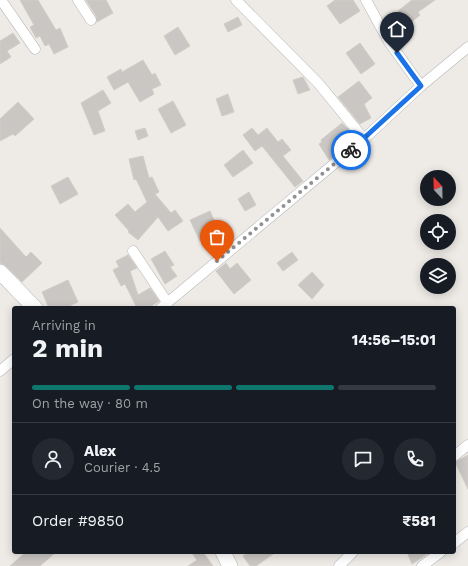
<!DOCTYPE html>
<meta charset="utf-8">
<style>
:root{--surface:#171b24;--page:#242831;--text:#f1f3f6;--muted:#9ea1a6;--line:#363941;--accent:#0f766e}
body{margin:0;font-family:"Work Sans",sans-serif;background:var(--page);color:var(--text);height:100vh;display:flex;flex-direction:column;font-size:15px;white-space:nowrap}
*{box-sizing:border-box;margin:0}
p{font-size:13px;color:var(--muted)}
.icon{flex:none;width:22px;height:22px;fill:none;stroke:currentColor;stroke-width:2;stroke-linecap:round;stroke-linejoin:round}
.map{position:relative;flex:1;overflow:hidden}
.drawer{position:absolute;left:12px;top:306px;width:444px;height:248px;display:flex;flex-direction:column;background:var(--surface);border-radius:4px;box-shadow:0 2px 10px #0003}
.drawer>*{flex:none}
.needle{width:26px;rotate:338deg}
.tools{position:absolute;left:420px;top:170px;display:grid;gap:8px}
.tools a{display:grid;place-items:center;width:36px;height:36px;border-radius:50%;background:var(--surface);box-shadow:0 2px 10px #0003;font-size:20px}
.pin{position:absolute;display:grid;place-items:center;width:34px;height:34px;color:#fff;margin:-41px -17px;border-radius:50% 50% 50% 0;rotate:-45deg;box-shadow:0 0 4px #0007}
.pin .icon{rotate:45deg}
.courier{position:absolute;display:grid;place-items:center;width:40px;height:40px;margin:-20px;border:3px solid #1a73e8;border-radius:50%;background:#fff;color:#222;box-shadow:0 1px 5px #0007}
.head em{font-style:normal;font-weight:700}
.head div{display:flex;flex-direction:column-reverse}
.head{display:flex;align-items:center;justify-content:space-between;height:68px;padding:0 20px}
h1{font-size:26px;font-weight:700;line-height:30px}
.bar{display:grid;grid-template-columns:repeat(4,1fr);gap:6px 4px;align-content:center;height:48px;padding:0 20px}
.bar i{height:5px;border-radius:3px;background:var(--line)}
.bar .current{background:var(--accent)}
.bar p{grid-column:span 4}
.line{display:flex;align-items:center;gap:10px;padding:0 20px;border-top:1px solid var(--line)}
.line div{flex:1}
.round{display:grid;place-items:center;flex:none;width:42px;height:42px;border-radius:21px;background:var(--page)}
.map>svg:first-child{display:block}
</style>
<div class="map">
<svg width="468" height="566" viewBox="0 0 468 566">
<rect width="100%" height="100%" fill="#eeebe6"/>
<g fill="#c9c6c3" stroke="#d2cdc5">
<polygon points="20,0 38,0 56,30 60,28 68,47 54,54 49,44 45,46 40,36 36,38 30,27 34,25"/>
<polygon points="86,0 106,0 113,13 97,22 96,16"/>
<polygon points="335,0 353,0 360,11 340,24 327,6"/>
<polygon points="412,0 435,0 418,12 420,15 409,24 398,11"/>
<polygon points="238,17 242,25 228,32 224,24"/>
<polygon points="178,27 190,46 175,55 164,36"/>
<polygon points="13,33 20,43 7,51 11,57 0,64 0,41"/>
<polygon points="360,43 375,64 361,74 346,53"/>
<polygon points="143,60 152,75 155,73 161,85 152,89 154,94 140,102 128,82 114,90 107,77 121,69 122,72"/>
<polygon points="303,77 310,90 298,94 293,80"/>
<polygon points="359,81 372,98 364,104 371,118 360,124 338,97"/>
<polygon points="103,90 111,103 98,111 105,131 94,135 81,103"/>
<polygon points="228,94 234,112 222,116 216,99"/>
<polygon points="173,101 186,125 171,133 158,109"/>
<polygon points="18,102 34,119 15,136 13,134 0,141 0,119"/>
<polygon points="342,123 349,130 344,133 351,142 329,160 319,144 322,142 321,140"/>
<polygon points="145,128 148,136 138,140 135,131"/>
<polygon points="252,128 258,135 267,128 278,142 282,139 291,150 283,156 303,181 295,187 262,146 255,151 243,135"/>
<polygon points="243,150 253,163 233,177 224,165"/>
<polygon points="143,156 149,178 152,177 159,192 155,194 171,213 175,210 183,221 168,231 158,217 138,240 128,232 129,231 115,215 128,204 135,212 147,202 136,179 134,180 129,159"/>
<polygon points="68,177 78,194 60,204 51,186"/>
<polygon points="249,192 256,205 245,211 238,199"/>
<polygon points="210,211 219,232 200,241 190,220"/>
<polygon points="0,228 26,257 31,252 42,263 22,282 6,266 0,263"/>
<polygon points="165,251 174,265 170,267 177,276 165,284 151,259"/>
<polygon points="292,252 298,260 283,271 277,263"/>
<polygon points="128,255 137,268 130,271 138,295 150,288 159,301 148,308 137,308 125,284 121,286 113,270 119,267 116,261"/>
<polygon points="226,263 230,269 237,263 251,280 234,294 216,271"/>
<polygon points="312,272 324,285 312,299 298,285"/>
<polygon points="68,280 78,302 65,308 49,308 42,292"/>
<polygon points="468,455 468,489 455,462"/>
<polygon points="26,552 56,552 40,566 10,566"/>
<polygon points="191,552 203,552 213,566 188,566 197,560"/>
<polygon points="249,552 276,552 256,566 250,566 243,556"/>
<polygon points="407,552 430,552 412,564"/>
</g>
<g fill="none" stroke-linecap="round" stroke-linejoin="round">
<g stroke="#b3b6b9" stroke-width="11">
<g id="minor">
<polyline points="1,0 35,49"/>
<polyline points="78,0 91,20"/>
<polyline points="236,0 319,84 364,139"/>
<polyline points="366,0 389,42 421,86"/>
<polyline points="133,251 167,302"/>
<polyline points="161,308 364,139 421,86 468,47"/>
<polyline points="0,371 14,359"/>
<polyline points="454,456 468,445"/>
<polyline points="454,543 468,532"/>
<polyline points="339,566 353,552"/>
<polyline points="422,566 441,552"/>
</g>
</g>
<g stroke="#b2b5b9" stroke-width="16">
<g id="secondary">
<polyline points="0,272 35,308"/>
<polyline points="223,552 230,566"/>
</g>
</g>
<use href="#minor" stroke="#fff" stroke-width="10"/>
<use href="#secondary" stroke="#fff" stroke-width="15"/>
</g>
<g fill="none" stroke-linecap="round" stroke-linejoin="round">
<polyline stroke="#909192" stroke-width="4" stroke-dasharray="0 7.2" points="217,261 351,150"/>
<polyline stroke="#1a73e8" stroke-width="5" points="351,150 421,86 397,53"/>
</g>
</svg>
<div class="tools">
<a><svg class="needle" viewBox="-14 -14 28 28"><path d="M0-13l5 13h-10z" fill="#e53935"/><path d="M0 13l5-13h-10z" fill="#9ea1a6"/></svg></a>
<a><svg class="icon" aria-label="locate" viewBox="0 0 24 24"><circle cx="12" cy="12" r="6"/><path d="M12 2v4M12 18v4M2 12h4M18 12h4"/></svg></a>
<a><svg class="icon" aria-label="layers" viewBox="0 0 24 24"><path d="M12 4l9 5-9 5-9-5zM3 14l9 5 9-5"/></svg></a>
</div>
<div class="pin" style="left:217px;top:261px;background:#ea580c"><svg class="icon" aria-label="bag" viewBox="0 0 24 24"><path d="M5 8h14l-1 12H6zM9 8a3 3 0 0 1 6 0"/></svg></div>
<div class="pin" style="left:397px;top:53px;background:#1f2937"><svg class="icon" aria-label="home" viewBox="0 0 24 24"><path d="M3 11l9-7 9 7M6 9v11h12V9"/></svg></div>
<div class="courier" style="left:351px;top:150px"><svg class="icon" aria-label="bike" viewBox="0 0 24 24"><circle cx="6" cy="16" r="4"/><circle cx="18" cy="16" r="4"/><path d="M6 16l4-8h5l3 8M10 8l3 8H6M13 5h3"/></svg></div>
<section class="drawer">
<div class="head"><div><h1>2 min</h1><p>Arriving in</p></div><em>14:56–15:01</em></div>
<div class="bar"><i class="current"></i><i class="current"></i><i class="current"></i><i></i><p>On the way · 80 m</p></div>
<div class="line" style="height:72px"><a class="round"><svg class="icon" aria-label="person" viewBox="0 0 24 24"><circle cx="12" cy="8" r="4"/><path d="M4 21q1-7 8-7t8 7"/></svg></a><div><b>Alex</b><p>Courier · 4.5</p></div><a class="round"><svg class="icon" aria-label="chat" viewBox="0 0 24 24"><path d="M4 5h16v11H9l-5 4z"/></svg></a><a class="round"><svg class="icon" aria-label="phone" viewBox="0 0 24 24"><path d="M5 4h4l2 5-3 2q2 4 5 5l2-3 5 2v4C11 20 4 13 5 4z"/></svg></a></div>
<div class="line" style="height:52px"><div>Order #9850</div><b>₹581</b></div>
</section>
</div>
